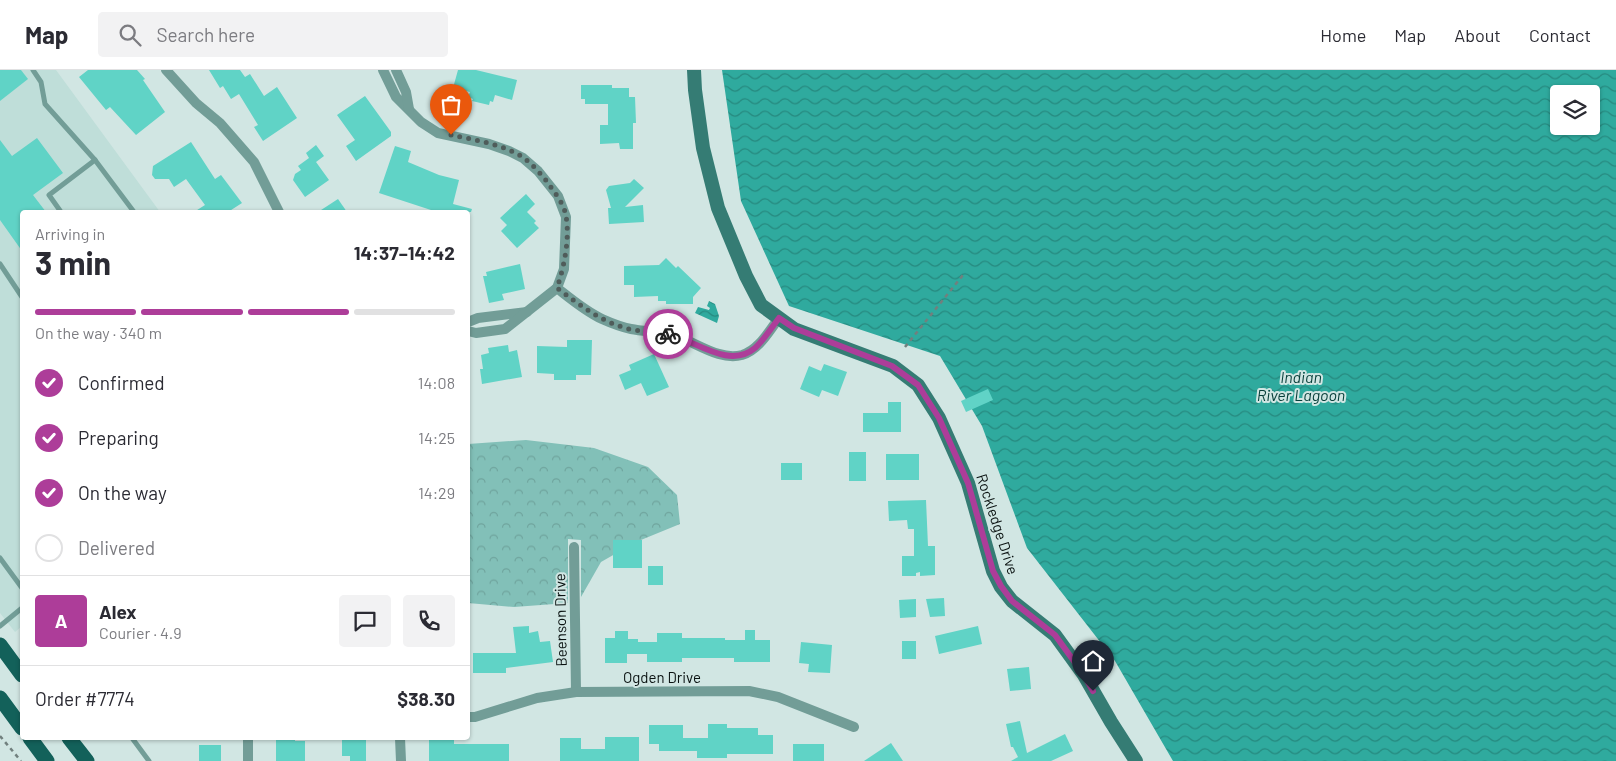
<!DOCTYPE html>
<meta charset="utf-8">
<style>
:root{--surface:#fff;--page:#f2f2f3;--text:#2b2b33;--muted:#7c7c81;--line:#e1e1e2;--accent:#ad3d99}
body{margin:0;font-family:Barlow,sans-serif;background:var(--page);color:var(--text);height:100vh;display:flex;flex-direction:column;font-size:19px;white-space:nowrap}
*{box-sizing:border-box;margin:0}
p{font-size:16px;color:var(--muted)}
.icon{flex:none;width:28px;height:28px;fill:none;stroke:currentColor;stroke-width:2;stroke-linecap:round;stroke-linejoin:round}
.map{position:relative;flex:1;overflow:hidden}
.sheet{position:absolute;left:20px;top:140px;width:450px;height:530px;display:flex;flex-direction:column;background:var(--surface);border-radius:5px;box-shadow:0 1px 4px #0004}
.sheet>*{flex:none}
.fabs{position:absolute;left:1550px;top:15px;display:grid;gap:10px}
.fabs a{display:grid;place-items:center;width:50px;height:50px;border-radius:5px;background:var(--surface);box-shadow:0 1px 4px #0004;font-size:25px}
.pin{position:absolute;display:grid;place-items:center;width:42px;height:42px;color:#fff;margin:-51px -21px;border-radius:50% 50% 50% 0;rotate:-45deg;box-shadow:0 0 5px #0007}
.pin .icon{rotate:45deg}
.courier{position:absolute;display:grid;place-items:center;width:50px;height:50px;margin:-25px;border:4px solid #ad3d99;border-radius:50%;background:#fff;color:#222;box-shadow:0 1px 6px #0007}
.summary em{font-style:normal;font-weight:700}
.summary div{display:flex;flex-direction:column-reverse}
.summary{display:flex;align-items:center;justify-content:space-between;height:85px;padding:0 15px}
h1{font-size:32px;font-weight:700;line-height:38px}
.bar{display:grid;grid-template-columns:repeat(4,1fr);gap:8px 5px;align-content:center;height:60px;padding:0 15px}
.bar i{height:6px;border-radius:4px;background:var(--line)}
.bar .active{background:var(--accent)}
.bar p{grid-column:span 4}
.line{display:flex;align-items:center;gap:12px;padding:0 15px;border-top:1px solid var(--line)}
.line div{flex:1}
.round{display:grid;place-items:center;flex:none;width:52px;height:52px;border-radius:5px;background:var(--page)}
ol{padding:0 15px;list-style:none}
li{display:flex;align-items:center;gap:15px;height:55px}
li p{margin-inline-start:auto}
li .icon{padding:5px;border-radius:50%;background:var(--accent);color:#fff;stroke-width:4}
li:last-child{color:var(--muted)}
li i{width:28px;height:28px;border:2px solid var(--line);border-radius:50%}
header{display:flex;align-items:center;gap:30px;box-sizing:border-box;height:70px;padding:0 25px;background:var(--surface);border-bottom:1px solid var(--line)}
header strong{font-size:24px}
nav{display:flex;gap:28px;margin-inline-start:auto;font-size:18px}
.search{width:350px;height:45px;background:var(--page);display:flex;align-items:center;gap:12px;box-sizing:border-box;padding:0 18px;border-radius:5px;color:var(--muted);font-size:19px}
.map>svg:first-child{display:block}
</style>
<header>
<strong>Map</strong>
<div class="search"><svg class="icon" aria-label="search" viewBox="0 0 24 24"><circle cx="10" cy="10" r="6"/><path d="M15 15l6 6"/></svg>Search here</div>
<nav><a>Home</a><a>Map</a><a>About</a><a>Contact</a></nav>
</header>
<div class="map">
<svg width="1616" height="691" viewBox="0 0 1616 691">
<defs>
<pattern id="forest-crowns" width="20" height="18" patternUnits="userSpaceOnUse" patternTransform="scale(1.25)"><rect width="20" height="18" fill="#82c0b8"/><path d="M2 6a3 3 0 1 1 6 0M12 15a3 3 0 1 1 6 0" fill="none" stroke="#6fa49d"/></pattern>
<pattern id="water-waves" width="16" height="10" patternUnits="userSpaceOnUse" patternTransform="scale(1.25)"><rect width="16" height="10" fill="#2faa9e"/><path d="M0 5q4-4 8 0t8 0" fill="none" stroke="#26897f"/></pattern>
</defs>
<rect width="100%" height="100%" fill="#d1e6e3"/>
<polygon fill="#bfded9" points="0,0 56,0 160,142 22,142 22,556 15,562 0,543"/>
<polygon fill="url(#forest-crowns)" points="526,370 594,378 648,397 677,425 680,454 636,472 601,492 581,527 581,470 568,469 568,533 514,537 468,533 468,374"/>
<g fill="url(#water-waves)" fill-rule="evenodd">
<path d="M722,0h894v691h-443l-58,-100 -88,-113 -45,-122 -42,-70 -151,-50 -48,-105zM1559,24h32v32h-32z"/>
<polygon points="709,231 715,234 719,246 717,253 695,243 698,237 709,240 710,238 707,236"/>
</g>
<g fill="#60d3c6">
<polygon points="0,0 21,0 28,9 0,31"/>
<polygon points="88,0 137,0 145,9 143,10 165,42 136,65 110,37 106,40 79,7"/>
<polygon points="209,0 240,0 245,7 250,4 264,26 277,17 297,48 263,71 254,57 258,55 239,24 231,29 223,16 220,18"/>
<polygon points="458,0 476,0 517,10 512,30 495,25 493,32 490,31 489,35 472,31 473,29 468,27 470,22 453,18"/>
<polygon points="581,15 612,15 612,18 629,18 629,27 635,27 636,53 633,53 633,79 620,79 619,73 600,74 600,55 608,55 608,34 585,34 585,29 581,29"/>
<polygon points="365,26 391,62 391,66 356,91 346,76 355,70 337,45"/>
<polygon points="37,68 63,103 33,125 46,142 22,142 22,181 0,150 0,70 12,86"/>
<polygon points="191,72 215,109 221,105 242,133 228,142 194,142 205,135 186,109 174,117 169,109 155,109 152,105 153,96"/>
<polygon points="316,75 324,86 316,92 329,110 305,127 293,110 295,104 301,100 298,96 309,88 306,83"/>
<polygon points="395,76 411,81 408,92 439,105 459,110 453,134 472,139 471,142 434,142 434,141 379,123"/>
<polygon points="634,109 644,118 625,137 643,135 644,152 609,154 608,138 611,138 606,120 609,116 630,113"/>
<polygon points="526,124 535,134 527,142 536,151 534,153 539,158 517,178 501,161 507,155 500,148"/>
<polygon points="338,129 347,142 318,142"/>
<polygon points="666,188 676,198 678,196 701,218 693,227 693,234 666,234 666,231 658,231 658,226 634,227 634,215 624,215 624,196 659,195"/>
<polygon points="520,194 525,219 502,224 504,230 489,233 483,206 487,206 486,202"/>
<polygon points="567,270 592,270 591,305 576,305 576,310 554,310 554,304 537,303 537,276 567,277"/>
<polygon points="508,275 509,282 517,280 522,307 482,314 480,299 483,299 481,285 489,283 488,278"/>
<polygon points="654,284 669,317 647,326 641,313 625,320 619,305 631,300 629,295"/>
<polygon points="824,294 847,302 838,326 822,320 819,327 800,319 809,296 821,301"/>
<polygon points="988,319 993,330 966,342 961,331"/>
<polygon points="888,332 901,332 901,362 863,362 863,343 888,343"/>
<rect x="849" y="382" width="17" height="29"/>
<rect x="886" y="384" width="33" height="26"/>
<rect x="781" y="393" width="21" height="17"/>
<polygon points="926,430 928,476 935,476 935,505 920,506 920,502 916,503 916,506 902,506 902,486 914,486 914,459 908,459 907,450 889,451 888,431"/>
<rect x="613" y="470" width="29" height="28"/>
<rect x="648" y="496" width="15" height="19"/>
<polygon points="944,528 945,546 930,547 926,529"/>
<polygon points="916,529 916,547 900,548 899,530"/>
<polygon points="529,556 529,563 538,561 540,572 550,571 553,592 506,598 506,603 473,603 473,583 516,583 513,557"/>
<polygon points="978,556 982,574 939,584 935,566"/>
<polygon points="745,560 755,560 755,570 770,570 770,592 734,592 734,588 682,588 682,592 647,592 647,584 627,584 627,593 605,593 605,568 615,568 615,561 628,561 628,569 638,569 638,572 657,572 657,563 682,563 682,568 725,568 725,570 745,570"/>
<rect x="902" y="571" width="14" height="18"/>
<polygon points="801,572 832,575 830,603 808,602 809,594 799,593"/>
<polygon points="1029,597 1031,619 1010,621 1007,599"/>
<polygon points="1020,651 1027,683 1065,664 1073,681 1051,691 1011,691 1018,687 1013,677 1011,677 1006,654"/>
<polygon points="708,654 727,654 727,658 758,658 758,665 773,665 773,684 727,684 727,688 697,688 697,681 659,681 659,674 649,674 649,655 683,655 683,668 708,668"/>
<polygon points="605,667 639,667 639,691 560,691 560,668 581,668 581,679 605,679"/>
<polygon points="276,668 295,668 295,671 305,671 305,691 276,691"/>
<polygon points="342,668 366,668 366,691 350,691 350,686 342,686"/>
<polygon points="429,668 454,668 454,674 509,674 509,691 429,691"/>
<polygon points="891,673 903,691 864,691"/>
<rect x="793" y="674" width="31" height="17"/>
<rect x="199" y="675" width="22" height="16"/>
</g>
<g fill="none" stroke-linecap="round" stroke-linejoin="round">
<g stroke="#71807e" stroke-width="2.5" stroke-dasharray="4 4" stroke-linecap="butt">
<polyline points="905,277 963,205"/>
<polyline points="0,666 21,691"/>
</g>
<g stroke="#729d97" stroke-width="5">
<polyline points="33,0 41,12 45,34 95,90 49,125 61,142"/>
<polyline points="95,90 134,142"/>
<polyline points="0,194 22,227"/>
<polyline points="0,488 22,518"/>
<polyline points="0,556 22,538"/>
<polyline points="132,668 149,691"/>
</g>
<g stroke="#729d97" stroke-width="10">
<polyline points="166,0 196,33 220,53 254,92 279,142"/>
<polyline points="383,0 396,27 421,52 438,63 489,74 509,81 523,88 538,101 558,126 566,147 564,199 557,218"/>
<polyline points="396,0 406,22 409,39"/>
<path d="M557,218c14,11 28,23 45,31 9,4 19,8 29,10 15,3 30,2 45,7 20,6 43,25 66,19 17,-5 27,-24 37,-37"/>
<polyline points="468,252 478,248 527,242"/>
<polyline points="468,261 476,263 505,259 557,218"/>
<polyline points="574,477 576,622"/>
<polyline points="468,647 475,647 537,628 576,622 749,621 778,627 854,657"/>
<polyline points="400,668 401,691"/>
<polyline points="248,691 248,668"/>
</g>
<polyline stroke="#357c74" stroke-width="14" points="694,0 695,20 703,78 718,138 746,206 761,235 794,259 893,296 918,315 939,348 968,413 993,501 1001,517 1012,531 1055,565 1084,605 1111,652 1136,691"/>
<g stroke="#13615a" stroke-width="15">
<polyline points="0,575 22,605"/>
<polyline points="0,628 22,658"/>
<polyline points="30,668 47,691"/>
<polyline points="69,668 87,691"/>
</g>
</g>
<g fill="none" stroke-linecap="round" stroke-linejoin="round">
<path stroke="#4f5c5a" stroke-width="5" stroke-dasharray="0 9" d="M451,65c24,5 52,9 73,23 9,7 17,16 24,25 7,10 16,21 18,33 4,23 -2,51 -9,72 23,17 44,34 72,41 13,3 26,2 39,5"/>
<path stroke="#ad3d99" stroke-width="6" d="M668,264c27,6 61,36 87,14 9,-8 17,-21 24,-30l15,10 98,38 26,19 21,33 29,65 25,88 8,15 11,15 43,34 29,40 9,16"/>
</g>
<g text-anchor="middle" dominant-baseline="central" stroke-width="4" stroke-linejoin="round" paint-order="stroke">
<g font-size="15" fill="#091110" stroke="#d1e6e3">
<text transform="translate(998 454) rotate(72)">Rockledge Drive</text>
<text transform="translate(560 550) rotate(-91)">Beenson Drive</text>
<text x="662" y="607">Ogden Drive</text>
</g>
<g font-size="16" font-style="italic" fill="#063e39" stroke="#d1e6e3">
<text x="1301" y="306">Indian<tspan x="1301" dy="18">River Lagoon</tspan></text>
</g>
</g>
</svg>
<div class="fabs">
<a><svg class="icon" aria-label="layers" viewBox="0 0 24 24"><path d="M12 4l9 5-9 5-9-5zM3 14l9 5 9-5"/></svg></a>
</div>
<div class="pin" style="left:451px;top:65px;background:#ea580c"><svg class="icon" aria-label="bag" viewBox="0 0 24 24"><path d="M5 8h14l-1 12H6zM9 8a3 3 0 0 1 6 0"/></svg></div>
<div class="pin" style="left:1093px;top:621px;background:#1f2937"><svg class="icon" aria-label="home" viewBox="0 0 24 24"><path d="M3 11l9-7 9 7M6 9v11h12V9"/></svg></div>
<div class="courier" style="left:668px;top:264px"><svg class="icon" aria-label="bike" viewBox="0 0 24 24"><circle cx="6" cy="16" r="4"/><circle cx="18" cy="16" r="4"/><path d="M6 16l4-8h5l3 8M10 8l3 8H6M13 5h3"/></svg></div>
<section class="sheet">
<div class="summary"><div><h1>3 min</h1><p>Arriving in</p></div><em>14:37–14:42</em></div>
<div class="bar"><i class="active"></i><i class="active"></i><i class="active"></i><i></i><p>On the way · 340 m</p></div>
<ol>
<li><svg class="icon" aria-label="check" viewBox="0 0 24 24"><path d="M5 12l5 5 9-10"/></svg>Confirmed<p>14:08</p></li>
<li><svg class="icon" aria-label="check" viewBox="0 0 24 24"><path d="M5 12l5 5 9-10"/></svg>Preparing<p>14:25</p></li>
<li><svg class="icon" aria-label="check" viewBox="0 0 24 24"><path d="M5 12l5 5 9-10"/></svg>On the way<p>14:29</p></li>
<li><i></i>Delivered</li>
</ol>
<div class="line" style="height:90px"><b class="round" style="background:var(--accent);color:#fff">A</b><div><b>Alex</b><p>Courier · 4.9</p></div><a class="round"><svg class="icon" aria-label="chat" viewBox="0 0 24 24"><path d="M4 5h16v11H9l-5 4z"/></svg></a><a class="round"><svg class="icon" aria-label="phone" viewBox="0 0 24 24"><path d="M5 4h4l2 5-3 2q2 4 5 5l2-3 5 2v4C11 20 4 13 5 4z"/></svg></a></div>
<div class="line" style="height:65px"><div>Order #7774</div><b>$38.30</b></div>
</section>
</div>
